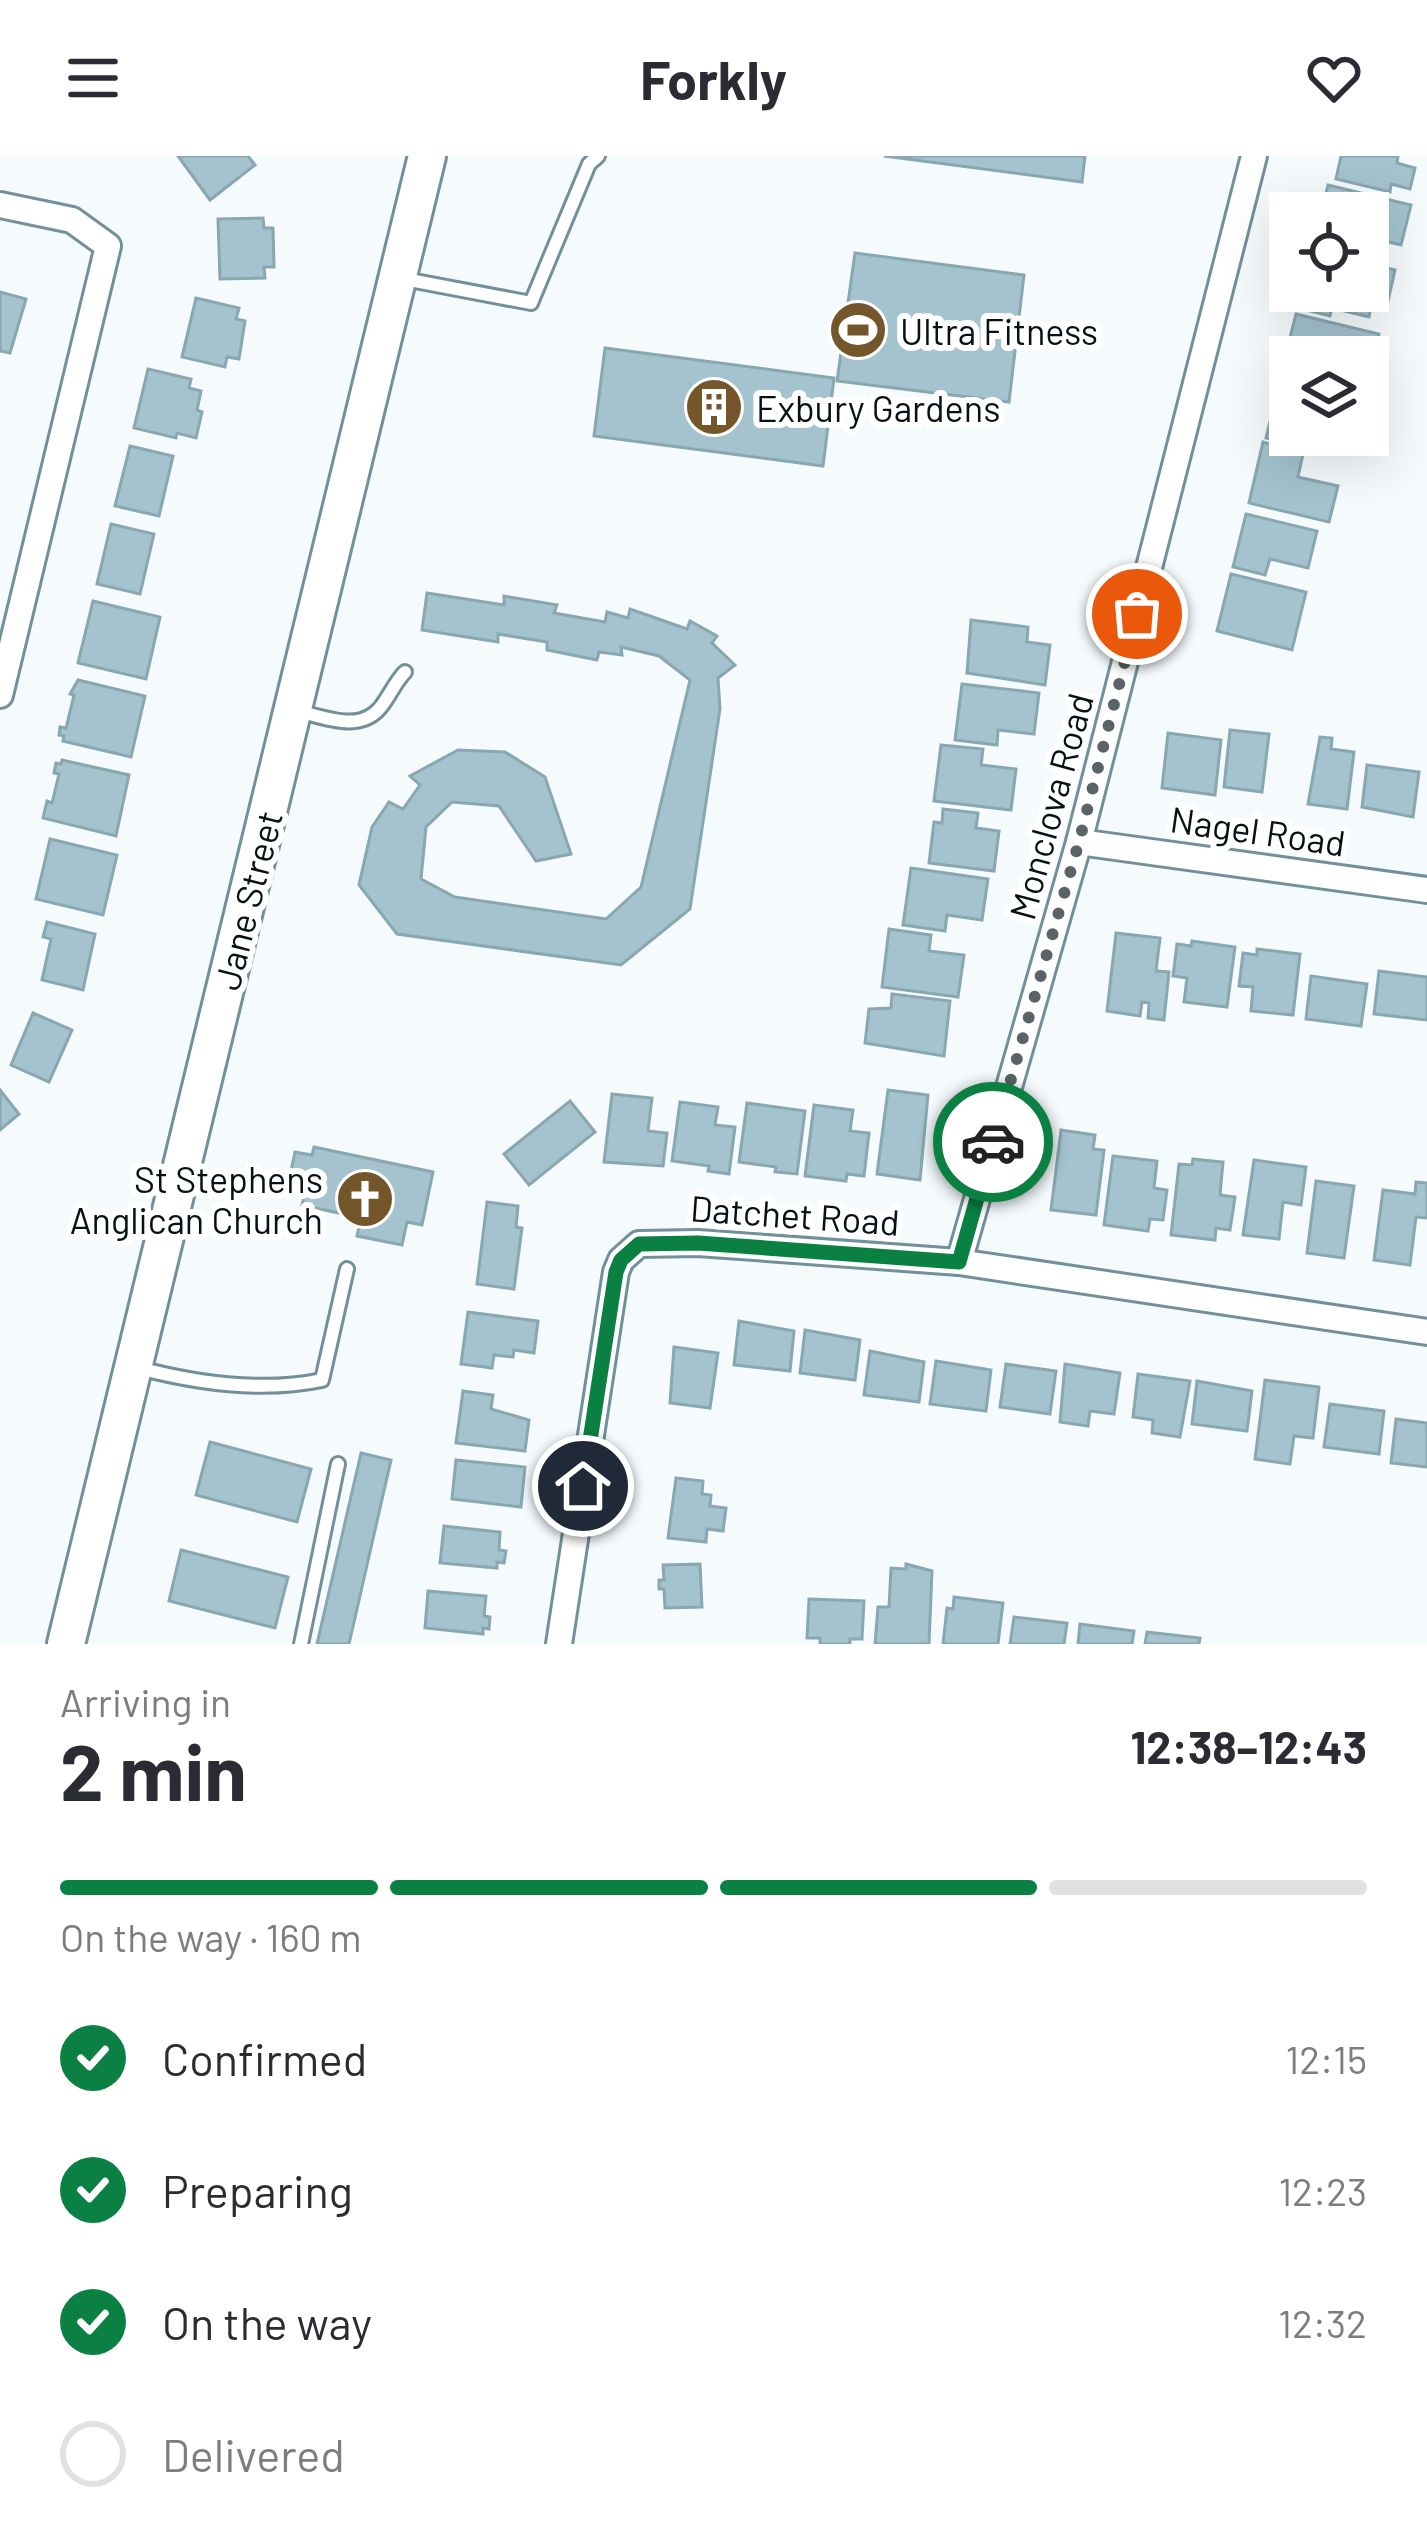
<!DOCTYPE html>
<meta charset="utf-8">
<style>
:root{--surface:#fff;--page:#f2f2f3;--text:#2b2b33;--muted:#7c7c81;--line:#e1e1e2;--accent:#0b8043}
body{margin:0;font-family:Barlow,sans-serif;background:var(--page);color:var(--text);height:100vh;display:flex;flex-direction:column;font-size:45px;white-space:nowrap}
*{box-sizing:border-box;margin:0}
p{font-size:39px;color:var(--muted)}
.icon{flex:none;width:66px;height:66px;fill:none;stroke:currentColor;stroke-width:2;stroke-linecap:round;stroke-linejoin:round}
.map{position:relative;height:1488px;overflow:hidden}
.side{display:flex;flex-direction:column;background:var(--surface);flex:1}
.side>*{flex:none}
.tools{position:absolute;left:1269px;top:36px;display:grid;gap:24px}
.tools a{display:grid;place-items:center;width:120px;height:120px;border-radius:0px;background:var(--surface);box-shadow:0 12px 48px #0002;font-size:60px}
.pin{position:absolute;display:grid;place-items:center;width:102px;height:102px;color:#fff;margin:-51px;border:6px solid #fff;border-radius:50%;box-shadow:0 3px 12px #0007}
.courier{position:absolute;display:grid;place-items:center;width:120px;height:120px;margin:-60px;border:9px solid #0b8043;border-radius:50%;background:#fff;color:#222;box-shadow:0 3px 15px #0007}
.headline em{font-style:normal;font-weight:700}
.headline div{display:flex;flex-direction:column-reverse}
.headline{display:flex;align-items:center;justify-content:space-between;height:204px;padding:0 60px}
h1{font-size:78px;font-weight:700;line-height:90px}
.bar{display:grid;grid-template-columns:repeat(4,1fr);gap:18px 12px;align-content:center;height:144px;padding:0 60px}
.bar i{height:15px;border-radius:9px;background:var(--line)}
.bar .on{background:var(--accent)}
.bar p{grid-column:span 4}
ol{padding:0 60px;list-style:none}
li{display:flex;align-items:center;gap:36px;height:132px}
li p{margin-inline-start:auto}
li .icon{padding:12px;border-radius:50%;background:var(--accent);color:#fff;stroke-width:4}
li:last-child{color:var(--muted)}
li i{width:66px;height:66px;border:6px solid var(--line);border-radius:50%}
header{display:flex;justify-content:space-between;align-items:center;height:156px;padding:0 60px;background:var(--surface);font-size:54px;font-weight:700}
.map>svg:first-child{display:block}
</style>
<header><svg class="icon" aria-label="menu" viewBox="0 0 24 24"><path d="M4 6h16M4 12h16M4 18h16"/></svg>Forkly<svg class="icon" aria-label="heart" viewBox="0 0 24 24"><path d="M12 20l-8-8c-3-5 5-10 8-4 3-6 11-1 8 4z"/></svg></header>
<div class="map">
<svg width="1427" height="1488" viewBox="0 0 1427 1488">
<rect width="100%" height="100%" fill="#f5fbfd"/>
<g fill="#a4c3ce" stroke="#88a7b1" stroke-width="3">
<polygon points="178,0 248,0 255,9 210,44"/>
<polygon points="884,0 1085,0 1082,26"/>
<polygon points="1341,0 1398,0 1397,7 1415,12 1410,33 1391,28 1390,36 1336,23"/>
<polygon points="1328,29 1411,49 1401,89 1368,81 1368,57 1321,57"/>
<polygon points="263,62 264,72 273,72 274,111 264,111 265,122 220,123 218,63"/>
<polygon points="855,97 1024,119 1009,246 837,225"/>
<polygon points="1368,108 1395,114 1386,154 1371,151 1369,161 1332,152 1330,160 1298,152 1302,135 1368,135"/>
<polygon points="0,136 26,143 10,197 0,195"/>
<polygon points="196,142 239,152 236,163 245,165 239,203 227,201 225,211 182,201"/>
<polygon points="1296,158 1379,178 1369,218 1368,201 1290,201 1290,219 1281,217"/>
<polygon points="605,192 834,222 823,310 594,280"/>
<polygon points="148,213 191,223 189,232 201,235 197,254 202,256 196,282 177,277 176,282 134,272"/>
<polygon points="1280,225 1290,227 1290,279 1305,279 1302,291 1266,282"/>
<polygon points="1263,286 1303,298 1298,321 1338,330 1329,366 1249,347"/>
<polygon points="130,290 173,300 159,360 115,350"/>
<polygon points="1246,358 1317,375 1308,412 1270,403 1265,419 1233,411"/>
<polygon points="111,368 154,378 140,438 97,428"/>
<polygon points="1231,418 1306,436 1292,494 1217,475"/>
<polygon points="427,437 504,449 504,440 557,449 554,457 605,466 607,456 628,462 630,453 687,473 690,465 717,480 712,487 735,509 718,522 720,553 690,753 621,809 397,778 359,729 372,671 389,646 403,653 420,629 410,620 458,594 505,596 545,621 571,698 536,705 499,650 452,646 426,671 421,723 455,741 606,763 641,731 690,524 659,500 621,491 622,499 599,496 597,504 547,494 547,486 498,478 498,486 422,474"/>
<polygon points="93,445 160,461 146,523 78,507"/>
<polygon points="971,464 1028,471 1027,486 1050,489 1045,529 967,517"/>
<polygon points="78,524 145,540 131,601 63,585 64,580 59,579 60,571 66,572 74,539 70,538"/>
<polygon points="962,528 1039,537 1034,578 998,574 997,589 955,584"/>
<polygon points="1230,574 1269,578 1262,636 1224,631"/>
<polygon points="1168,577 1221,584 1215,639 1162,632"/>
<polygon points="1320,581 1332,582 1331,593 1354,596 1347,653 1308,648"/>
<polygon points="941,589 983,593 981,609 1016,613 1011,654 934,645"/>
<polygon points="62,604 129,619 116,680 43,662 47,645 52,647 59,618 54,617 56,607 61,608"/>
<polygon points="1367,609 1419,616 1413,661 1362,651"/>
<polygon points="943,653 978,657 976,672 999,675 994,715 929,707 934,666 942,667"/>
<polygon points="50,683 117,699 103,759 36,743"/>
<polygon points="911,712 988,723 982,764 947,759 945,775 903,769"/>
<polygon points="47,766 95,778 83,834 42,824 51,783 43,781"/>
<polygon points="889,773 931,779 929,795 964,799 958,841 882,831"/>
<polygon points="1116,777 1160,782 1156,815 1169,816 1164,864 1148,862 1149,847 1142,846 1140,860 1107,855"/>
<polygon points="1192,785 1235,791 1227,851 1184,846 1187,822 1173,820 1177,788 1191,790"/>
<polygon points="1257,793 1300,798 1293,859 1251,855 1253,831 1239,830 1243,797 1257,799"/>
<polygon points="1379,815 1427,821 1427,864 1374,858"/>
<polygon points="1311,820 1367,828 1361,870 1306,863"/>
<polygon points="892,838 950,845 944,900 865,887 869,853 891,852"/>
<polygon points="33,857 72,874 49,926 11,909"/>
<polygon points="0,934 19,958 0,974"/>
<polygon points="888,934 928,939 920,1024 877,1018"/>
<polygon points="612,938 652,942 648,975 667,977 663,1010 604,1006"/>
<polygon points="570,945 595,976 529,1029 504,998"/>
<polygon points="680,946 718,951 715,969 735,971 729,1018 708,1015 709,1010 672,1005"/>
<polygon points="747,947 805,955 797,1018 775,1016 776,1011 739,1006"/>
<polygon points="814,949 853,954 850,975 869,977 864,1020 847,1018 846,1025 805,1020"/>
<polygon points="1061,974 1095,979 1093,993 1104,994 1096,1059 1051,1054"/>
<polygon points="314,991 433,1016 422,1069 407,1066 402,1089 357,1080 361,1062 302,1049 305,1037 287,1034 295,996 312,999"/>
<polygon points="1113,1000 1157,1005 1154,1032 1167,1034 1163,1064 1150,1063 1148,1075 1104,1069"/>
<polygon points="1193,1003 1223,1006 1220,1039 1235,1041 1230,1074 1216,1072 1215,1084 1171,1079 1179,1008 1192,1009"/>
<polygon points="1254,1004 1306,1011 1301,1049 1283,1046 1279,1083 1243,1079"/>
<polygon points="1316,1025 1354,1030 1344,1102 1307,1097"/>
<polygon points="1416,1026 1427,1027 1427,1062 1416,1061 1410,1109 1374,1104 1383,1034 1415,1038"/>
<polygon points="487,1046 518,1050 516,1071 522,1072 514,1133 477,1128"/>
<polygon points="468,1156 538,1165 534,1197 514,1194 513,1201 494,1199 492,1212 461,1208"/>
<polygon points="739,1165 794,1175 790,1215 734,1209"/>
<polygon points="805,1174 860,1184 855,1224 800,1217"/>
<polygon points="674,1191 718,1197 710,1252 670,1247"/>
<polygon points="870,1195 924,1206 919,1246 864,1239"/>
<polygon points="936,1205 991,1214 986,1255 930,1248"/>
<polygon points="1006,1208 1056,1215 1050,1258 1000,1251"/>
<polygon points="1065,1208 1120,1217 1114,1258 1090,1255 1088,1270 1060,1266"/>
<polygon points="1138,1218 1190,1225 1180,1281 1152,1277 1153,1264 1133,1261"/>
<polygon points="1265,1224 1319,1231 1313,1282 1294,1280 1290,1308 1255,1303"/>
<polygon points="1197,1225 1252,1235 1247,1275 1192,1268"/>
<polygon points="463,1235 493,1239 491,1253 529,1264 525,1295 456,1287"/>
<polygon points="1330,1248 1384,1255 1379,1298 1324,1291"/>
<polygon points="1396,1263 1427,1267 1427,1311 1391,1307"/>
<polygon points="210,1286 311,1313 297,1366 196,1339"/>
<polygon points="361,1297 391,1304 349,1488 317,1488"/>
<polygon points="456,1304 525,1311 521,1351 452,1343"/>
<polygon points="676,1322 703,1325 702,1338 711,1339 710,1350 726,1352 723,1375 707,1373 706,1386 668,1382"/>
<polygon points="444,1370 500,1376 499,1394 506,1395 504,1407 497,1406 497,1412 440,1407"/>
<polygon points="181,1394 288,1421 275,1472 169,1445"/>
<polygon points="700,1408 702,1451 665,1452 664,1433 659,1433 659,1424 664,1424 663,1409"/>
<polygon points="906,1408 932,1415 929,1488 875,1488 878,1451 889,1451 891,1412 906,1413"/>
<polygon points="428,1435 486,1440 484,1460 490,1461 489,1473 483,1472 483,1478 425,1472"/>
<polygon points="954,1441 1003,1447 998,1488 943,1488 947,1452 953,1453"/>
<polygon points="809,1443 864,1445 862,1483 850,1483 850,1488 820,1488 820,1482 807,1482"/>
<polygon points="1014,1461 1067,1467 1064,1488 1010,1488"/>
<polygon points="1080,1468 1134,1475 1132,1488 1078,1488"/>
<polygon points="1147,1476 1200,1482 1199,1488 1145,1488"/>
</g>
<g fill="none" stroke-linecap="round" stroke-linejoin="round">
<g stroke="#72909a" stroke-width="18">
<g id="service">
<polyline points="399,122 531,147 589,8 598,0"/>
<path d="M294,554c30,7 68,25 89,-6 8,-11 13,-23 22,-32"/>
<path d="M135,1211c60,16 126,26 187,13l25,-111"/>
<polyline points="301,1488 338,1308"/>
</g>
</g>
<g stroke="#72909a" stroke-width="30">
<g id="minor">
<polyline points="0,49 72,64 108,90 0,539"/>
<polyline points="1079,686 1427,734"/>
<polyline points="959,1106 1079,686 1254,0"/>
<polyline points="559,1488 616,1116 621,1104 639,1088 698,1087 959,1106 1427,1176"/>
</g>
</g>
<g stroke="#72909a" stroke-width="42">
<polyline id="secondary" points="66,1488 427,0"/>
</g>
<use href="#service" stroke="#fff" stroke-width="12"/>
<use href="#minor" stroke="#fff" stroke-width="24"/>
<use href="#secondary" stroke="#fff" stroke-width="36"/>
</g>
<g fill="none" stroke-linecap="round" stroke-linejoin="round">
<polyline stroke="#5a6366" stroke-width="12" stroke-dasharray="0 21.6" points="993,986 1079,686 1137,458"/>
<polyline stroke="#0b8043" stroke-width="15" points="583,1330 616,1116 621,1104 639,1088 698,1087 959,1106 993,986"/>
</g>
<defs>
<g id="stadium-disc" transform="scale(3)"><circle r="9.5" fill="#735629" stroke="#fff"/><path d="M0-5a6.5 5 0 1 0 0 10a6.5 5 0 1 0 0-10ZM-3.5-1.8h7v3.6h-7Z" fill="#fff"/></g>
<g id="building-disc" transform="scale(3)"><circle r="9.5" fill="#735629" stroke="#fff"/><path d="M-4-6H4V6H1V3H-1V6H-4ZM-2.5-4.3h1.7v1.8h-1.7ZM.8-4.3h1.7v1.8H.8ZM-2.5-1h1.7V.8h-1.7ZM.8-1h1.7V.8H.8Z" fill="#fff"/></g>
<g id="church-disc" transform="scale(3)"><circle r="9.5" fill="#735629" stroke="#fff"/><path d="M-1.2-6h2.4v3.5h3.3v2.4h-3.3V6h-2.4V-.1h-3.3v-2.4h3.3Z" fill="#fff"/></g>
</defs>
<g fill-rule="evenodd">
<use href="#stadium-disc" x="858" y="174"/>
<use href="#building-disc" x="714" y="251"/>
<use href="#church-disc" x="365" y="1043"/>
</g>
<g text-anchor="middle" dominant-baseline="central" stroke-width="12" stroke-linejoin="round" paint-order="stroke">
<g font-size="36" fill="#061115" stroke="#fff" text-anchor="start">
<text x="900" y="174">Ultra Fitness</text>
<text x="756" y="251">Exbury Gardens</text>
<text x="323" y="1022" text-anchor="end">St Stephens<tspan x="323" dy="41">Anglican Church</tspan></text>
</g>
<g font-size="36" fill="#061115" stroke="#fff">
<text transform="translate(1050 650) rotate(-75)">Monclova Road</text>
<text transform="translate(1258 674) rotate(8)">Nagel Road</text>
<text transform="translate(247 744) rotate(-76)">Jane Street</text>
<text transform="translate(795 1058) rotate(4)">Datchet Road</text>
</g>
</g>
</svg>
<div class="tools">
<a><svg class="icon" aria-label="locate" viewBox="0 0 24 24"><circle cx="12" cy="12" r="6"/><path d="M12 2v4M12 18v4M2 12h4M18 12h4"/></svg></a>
<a><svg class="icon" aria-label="layers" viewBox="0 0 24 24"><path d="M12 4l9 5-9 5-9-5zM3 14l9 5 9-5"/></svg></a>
</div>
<div class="pin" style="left:1137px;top:458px;background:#ea580c"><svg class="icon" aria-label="bag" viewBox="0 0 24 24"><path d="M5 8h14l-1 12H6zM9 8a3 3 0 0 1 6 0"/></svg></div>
<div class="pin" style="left:583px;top:1330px;background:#1f2937"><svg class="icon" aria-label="home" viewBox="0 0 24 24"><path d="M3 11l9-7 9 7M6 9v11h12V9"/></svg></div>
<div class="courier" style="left:993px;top:986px"><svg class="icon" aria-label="car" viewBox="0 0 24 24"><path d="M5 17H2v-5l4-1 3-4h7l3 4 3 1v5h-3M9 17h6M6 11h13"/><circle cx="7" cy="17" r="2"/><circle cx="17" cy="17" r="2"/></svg></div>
</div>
<section class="side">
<div class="headline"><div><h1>2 min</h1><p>Arriving in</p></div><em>12:38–12:43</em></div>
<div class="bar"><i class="on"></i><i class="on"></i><i class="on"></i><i></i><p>On the way · 160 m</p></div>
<ol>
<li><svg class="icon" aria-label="check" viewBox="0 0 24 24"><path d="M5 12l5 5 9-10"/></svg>Confirmed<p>12:15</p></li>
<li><svg class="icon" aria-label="check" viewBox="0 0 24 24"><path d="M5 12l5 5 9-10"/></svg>Preparing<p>12:23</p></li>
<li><svg class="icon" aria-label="check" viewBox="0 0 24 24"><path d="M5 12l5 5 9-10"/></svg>On the way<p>12:32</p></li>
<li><i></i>Delivered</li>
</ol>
</section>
